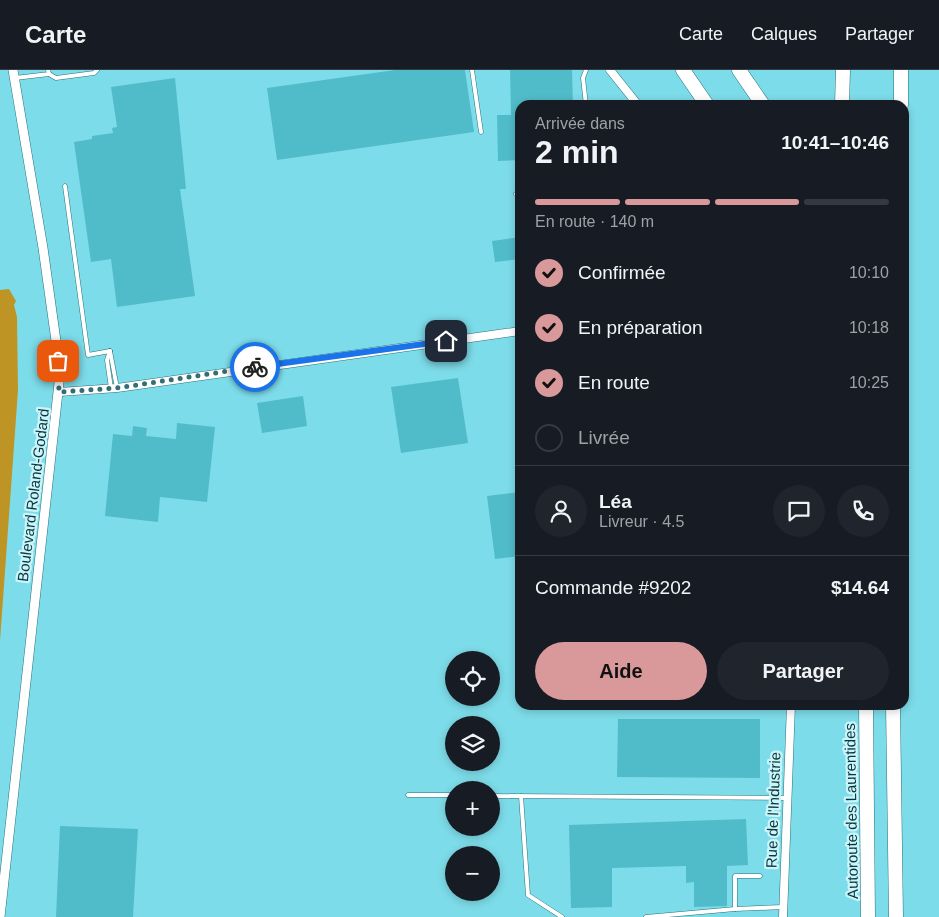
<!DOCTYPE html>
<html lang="fr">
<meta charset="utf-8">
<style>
:root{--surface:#171b24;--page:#20242c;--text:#f1f3f6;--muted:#9ea1a6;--line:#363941;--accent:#d9999b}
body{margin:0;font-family:Arial,sans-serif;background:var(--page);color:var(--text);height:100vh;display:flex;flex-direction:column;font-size:19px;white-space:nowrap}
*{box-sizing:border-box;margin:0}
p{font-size:16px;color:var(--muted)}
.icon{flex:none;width:28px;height:28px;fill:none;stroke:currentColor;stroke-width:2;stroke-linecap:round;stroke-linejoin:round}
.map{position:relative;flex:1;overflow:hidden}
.drawer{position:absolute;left:515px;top:30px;width:394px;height:610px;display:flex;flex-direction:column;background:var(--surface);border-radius:15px;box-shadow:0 2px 8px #0003}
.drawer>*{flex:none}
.buttons{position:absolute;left:445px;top:581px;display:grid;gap:10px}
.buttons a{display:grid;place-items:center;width:55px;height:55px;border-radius:50%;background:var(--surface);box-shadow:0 2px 8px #0003;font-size:25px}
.pin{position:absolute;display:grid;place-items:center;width:42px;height:42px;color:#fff;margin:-21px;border-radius:10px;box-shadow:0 2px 8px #0006}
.courier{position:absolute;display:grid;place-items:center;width:50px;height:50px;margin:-25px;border:4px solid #1a73e8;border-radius:50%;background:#fff;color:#222;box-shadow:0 1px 6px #0007}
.overview em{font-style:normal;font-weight:700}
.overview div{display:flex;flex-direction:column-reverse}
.overview{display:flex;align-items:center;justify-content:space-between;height:85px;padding:0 20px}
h1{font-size:32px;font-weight:700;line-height:38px}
.bar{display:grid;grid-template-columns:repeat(4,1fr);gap:8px 5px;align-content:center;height:60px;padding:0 20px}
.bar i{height:6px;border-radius:4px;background:var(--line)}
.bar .selected{background:var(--accent)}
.bar p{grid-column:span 4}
.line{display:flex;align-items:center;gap:12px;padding:0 20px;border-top:1px solid var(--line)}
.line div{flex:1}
.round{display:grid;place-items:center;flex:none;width:52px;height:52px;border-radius:26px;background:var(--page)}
ol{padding:0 20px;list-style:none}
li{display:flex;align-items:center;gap:15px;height:55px}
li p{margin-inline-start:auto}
li .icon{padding:5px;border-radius:50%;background:var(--accent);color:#111;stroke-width:4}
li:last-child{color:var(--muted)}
li i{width:28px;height:28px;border:2px solid var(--line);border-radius:50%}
.button{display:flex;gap:10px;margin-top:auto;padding:10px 20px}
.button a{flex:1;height:58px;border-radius:30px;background:var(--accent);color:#111;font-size:20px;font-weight:700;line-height:58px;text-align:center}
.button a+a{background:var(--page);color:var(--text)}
header{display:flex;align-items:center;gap:30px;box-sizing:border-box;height:70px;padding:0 25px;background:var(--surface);border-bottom:1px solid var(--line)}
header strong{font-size:24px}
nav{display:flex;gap:28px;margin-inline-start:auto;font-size:18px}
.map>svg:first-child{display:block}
</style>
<header>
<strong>Carte</strong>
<nav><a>Carte</a><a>Calques</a><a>Partager</a></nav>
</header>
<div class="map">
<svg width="939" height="847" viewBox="0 0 939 847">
<rect width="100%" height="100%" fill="#7ddce9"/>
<polygon fill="#be9424" points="9,219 16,231 14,235 17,247 18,320 0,571 0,220"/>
<g fill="#51bcc9">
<polygon points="395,0 465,0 474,62 277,90 267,18"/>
<polygon points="510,0 572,0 573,35 520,35 520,90 498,91 497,45 511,45"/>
<polygon points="175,8 186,119 180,119 195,226 117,237 111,189 91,192 74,72 92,69 92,66 113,63 112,58 117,57 111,17"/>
<polygon points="520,167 520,189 495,192 492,171"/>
<polygon points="458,308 468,373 401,383 391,317"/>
<polygon points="303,326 307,356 262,363 257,333"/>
<polygon points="177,353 215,357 207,432 160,427 158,452 105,446 113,364 132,366 133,356 147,358 146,366 176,369"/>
<polygon points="520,422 520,486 495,489 487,426"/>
<polygon points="618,649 760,649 760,708 617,707"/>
<polygon points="746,749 748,795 727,796 727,836 694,837 694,812 686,813 686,796 612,798 612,837 571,838 569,755"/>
<polygon points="60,756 138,759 133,847 56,847"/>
</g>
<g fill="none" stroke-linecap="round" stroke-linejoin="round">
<g stroke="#27727b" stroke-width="5">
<g id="service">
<polyline points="472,0 481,62"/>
<polyline points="586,0 583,8 586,35"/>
<polyline points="49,4 56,8 94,3 97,0"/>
<polyline points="15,8 49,4 48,0"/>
<polyline points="65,116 88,285 110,281"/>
<polyline points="516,124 520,123"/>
<polyline points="110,281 107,290 111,318"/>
<polyline points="110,281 117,318"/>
<polyline points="408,725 454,725"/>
<polyline points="491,726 787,728"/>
<polyline points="521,726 528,825 562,847"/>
<polyline points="735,839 783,837"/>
<polyline points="646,847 735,839 735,806 760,806"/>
</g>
</g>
<g stroke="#27727b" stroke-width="9">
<g id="minor">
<polyline points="610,0 638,35"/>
<polyline points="59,322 117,318 520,261"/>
<polyline points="783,847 791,635"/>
</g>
</g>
<g stroke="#27727b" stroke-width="10">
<polyline id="tertiary" points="0,847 59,313 57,278 43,178 13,0"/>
</g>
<g stroke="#27727b" stroke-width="15">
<g id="motorway">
<polyline points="683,0 707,35"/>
<polyline points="739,0 763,35"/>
<polyline points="842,35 843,0"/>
<polyline points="901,35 901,0"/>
<polyline points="866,635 868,847"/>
<polyline points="893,635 896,847"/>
</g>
</g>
<use href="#service" stroke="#fff" stroke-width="4"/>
<use href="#minor" stroke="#fff" stroke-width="8"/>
<use href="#tertiary" stroke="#fff" stroke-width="9"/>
<use href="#motorway" stroke="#fff" stroke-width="14"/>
</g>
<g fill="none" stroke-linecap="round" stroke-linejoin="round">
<polyline stroke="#326f77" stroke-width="5" stroke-dasharray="0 9" points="58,291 59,322 117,318 255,297"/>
<polyline stroke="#1a73e8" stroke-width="6" points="255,297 446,271"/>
</g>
<g text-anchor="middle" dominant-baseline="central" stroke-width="4.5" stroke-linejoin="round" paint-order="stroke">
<g font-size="15" fill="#0a353a" stroke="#c9f5fb">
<text transform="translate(33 425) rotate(-83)">Boulevard Roland-Godard</text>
<text transform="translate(773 740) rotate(-88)">Rue de l'Industrie</text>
<text transform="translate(851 741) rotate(-91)">Autoroute des Laurentides</text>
</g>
</g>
</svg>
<div class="buttons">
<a><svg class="icon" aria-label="locate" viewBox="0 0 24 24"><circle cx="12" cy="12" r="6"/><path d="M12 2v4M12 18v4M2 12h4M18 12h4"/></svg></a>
<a><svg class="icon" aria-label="layers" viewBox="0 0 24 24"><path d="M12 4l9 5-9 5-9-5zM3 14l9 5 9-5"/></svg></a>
<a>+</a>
<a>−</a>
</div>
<div class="pin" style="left:58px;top:291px;background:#ea580c"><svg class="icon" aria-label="bag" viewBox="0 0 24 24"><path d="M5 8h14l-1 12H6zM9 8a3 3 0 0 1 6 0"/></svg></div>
<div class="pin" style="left:446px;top:271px;background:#1f2937"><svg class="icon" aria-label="home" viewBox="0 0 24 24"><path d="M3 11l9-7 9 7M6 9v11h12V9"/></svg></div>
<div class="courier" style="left:255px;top:297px"><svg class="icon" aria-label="bike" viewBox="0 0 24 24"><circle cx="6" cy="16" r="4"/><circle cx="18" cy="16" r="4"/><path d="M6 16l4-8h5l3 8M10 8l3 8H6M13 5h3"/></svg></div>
<section class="drawer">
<div class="overview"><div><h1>2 min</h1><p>Arrivée dans</p></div><em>10:41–10:46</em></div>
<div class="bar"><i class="selected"></i><i class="selected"></i><i class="selected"></i><i></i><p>En route · 140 m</p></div>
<ol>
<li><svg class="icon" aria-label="check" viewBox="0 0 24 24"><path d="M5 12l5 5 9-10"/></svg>Confirmée<p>10:10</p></li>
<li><svg class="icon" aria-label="check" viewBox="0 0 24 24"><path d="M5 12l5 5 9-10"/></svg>En préparation<p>10:18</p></li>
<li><svg class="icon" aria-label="check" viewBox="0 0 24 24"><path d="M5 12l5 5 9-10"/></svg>En route<p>10:25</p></li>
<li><i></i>Livrée</li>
</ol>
<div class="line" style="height:90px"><a class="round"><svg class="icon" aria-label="person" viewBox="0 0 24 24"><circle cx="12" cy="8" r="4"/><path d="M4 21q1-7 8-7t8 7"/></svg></a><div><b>Léa</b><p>Livreur · 4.5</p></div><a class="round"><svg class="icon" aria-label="chat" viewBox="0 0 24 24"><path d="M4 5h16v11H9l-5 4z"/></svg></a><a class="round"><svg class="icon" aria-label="phone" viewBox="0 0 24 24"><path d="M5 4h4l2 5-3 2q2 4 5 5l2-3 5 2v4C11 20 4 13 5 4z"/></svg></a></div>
<div class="line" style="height:65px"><div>Commande #9202</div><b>$14.64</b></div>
<div class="button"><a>Aide</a><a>Partager</a></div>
</section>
</div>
